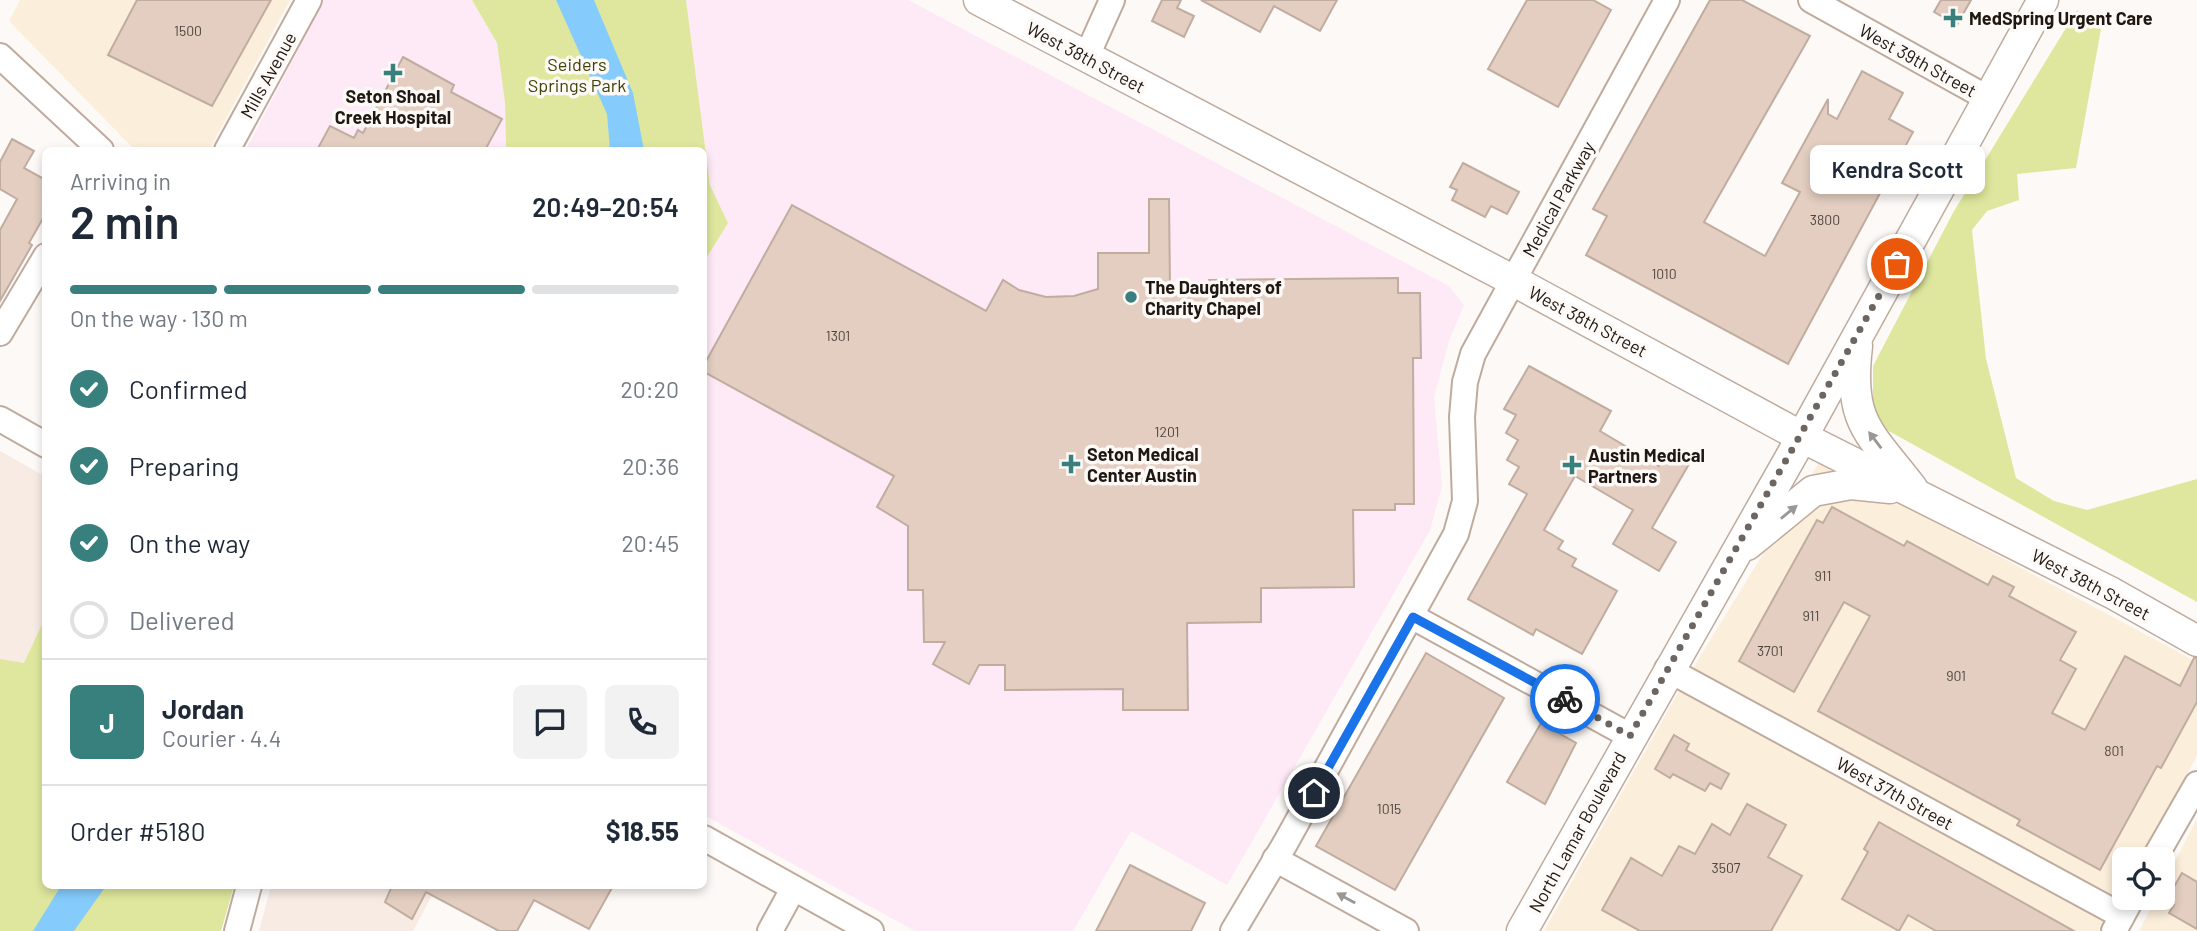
<!DOCTYPE html>
<meta charset="utf-8">
<style>
:root{--surface:#fff;--page:#f2f2f3;--text:#1f2937;--muted:#747a83;--line:#e0e1e3;--accent:#37807e}
body{margin:0;font-family:Barlow,sans-serif;background:var(--page);color:var(--text);height:100vh;display:flex;flex-direction:column;font-size:26px;white-space:nowrap}
*{box-sizing:border-box;margin:0}
p{font-size:23px;color:var(--muted)}
.icon{flex:none;width:38px;height:38px;fill:none;stroke:currentColor;stroke-width:2;stroke-linecap:round;stroke-linejoin:round}
.map{position:relative;flex:1;overflow:hidden}
.drawer{position:absolute;left:42px;top:147px;width:665px;height:742px;display:flex;flex-direction:column;background:var(--surface);border-radius:10px;box-shadow:0 4px 10px #0003}
.drawer>*{flex:none}
.fabs{position:absolute;left:2112px;top:847px;display:grid;gap:14px}
.fabs a{display:grid;place-items:center;width:63px;height:63px;border-radius:10px;background:var(--surface);box-shadow:0 4px 10px #0003;font-size:35px}
.pin{position:absolute;display:grid;place-items:center;width:60px;height:60px;color:#fff;margin:-30px;border:4px solid #fff;border-radius:50%;box-shadow:0 2px 7px #0007}
.courier{position:absolute;display:grid;place-items:center;width:70px;height:70px;margin:-35px;border:5px solid #1a73e8;border-radius:50%;background:#fff;color:#222;box-shadow:0 2px 9px #0007}
.bubble{position:absolute;height:49px;border-radius:10px;background:var(--surface);box-shadow:0 4px 10px #0003;font-size:23px;font-weight:600;line-height:49px;text-align:center}
.summary em{font-style:normal;font-weight:600}
.summary div{display:flex;flex-direction:column-reverse}
.summary{display:flex;align-items:center;justify-content:space-between;height:119px;padding:0 28px}
h1{font-size:46px;font-weight:600;line-height:52px}
.bar{display:grid;grid-template-columns:repeat(4,1fr);gap:10px 7px;align-content:center;height:84px;padding:0 28px}
.bar i{height:9px;border-radius:5px;background:var(--line)}
.bar .active{background:var(--accent)}
.bar p{grid-column:span 4}
.line{display:flex;align-items:center;gap:18px;padding:0 28px;border-top:2px solid var(--line)}
.line div{flex:1}
.round{display:grid;place-items:center;flex:none;width:74px;height:74px;border-radius:10px;background:var(--page)}
ol{padding:0 28px;list-style:none}
li{display:flex;align-items:center;gap:21px;height:77px}
li p{margin-inline-start:auto}
li .icon{padding:7px;border-radius:50%;background:var(--accent);color:#fff;stroke-width:4}
li:last-child{color:var(--muted)}
li i{width:38px;height:38px;border:4px solid var(--line);border-radius:50%}
.map>svg:first-child{display:block}
</style>
<div class="map">
<svg width="2197" height="931" viewBox="0 0 2197 931">
<rect width="100%" height="100%" fill="#fdf9f6"/>
<g fill="#fbeeda">
<polygon points="20,0 290,0 209,150 135,150 9,21"/>
<polygon points="1820,461 2197,662 2197,756 2139,859 2124,859 2124,886 2099,931 1544,931 1679,691"/>
<polygon points="2197,819 2197,931 2139,931 2156,898 2163,898 2163,884"/>
</g>
<g fill="#f7ebe4">
<polygon points="0,451 46,477 45,618 0,716"/>
<polygon points="271,886 437,886 413,931 259,931"/>
</g>
<g fill="#fee9f7">
<polygon points="324,0 472,0 497,43 505,103 506,150 246,150"/>
<polygon points="686,0 908,0 1449,286 1464,305 1449,341 1434,397 1442,487 1430,530 1227,885 1131,831 1073,931 915,931 704,815 704,262 728,223 710,185"/>
</g>
<g fill="#dee79d">
<polygon points="472,0 686,0 710,185 728,223 704,262 704,150 506,150 505,103 497,43"/>
<polygon points="2077,10 2101,29 2076,168 2017,174 2019,200 1987,211 1972,230 1986,359 2016,478 2054,501 2087,510 2197,479 2197,602 1887,430 1873,412 1873,366 1954,211"/>
<polygon points="45,618 46,886 234,886 221,931 0,931 0,659 24,663"/>
</g>
<g fill="#85ccfd">
<polygon points="556,0 594,0 633,93 644,150 610,150 607,114"/>
<polygon points="61,886 106,886 74,931 33,931"/>
</g>
<g fill="#e3cec1" stroke="#c1aca0" stroke-width="2">
<polygon points="137,0 271,0 212,106 108,55"/>
<polygon points="1162,0 1181,0 1177,8 1194,16 1184,37 1152,21"/>
<polygon points="1201,0 1337,0 1320,31 1274,6 1260,32"/>
<polygon points="1527,0 1593,0 1611,10 1558,107 1488,69"/>
<polygon points="1710,0 1742,0 1810,36 1704,222 1765,256 1800,192 1782,183 1828,99 1828,114 1837,119 1862,71 1903,93 1889,119 1913,132 1788,364 1586,255 1607,216 1593,209"/>
<polygon points="1941,0 1971,0 1957,25 1934,12"/>
<polygon points="403,57 454,85 451,92 502,119 485,150 317,150 330,126 354,138 358,130 363,133"/>
<polygon points="12,139 34,151 24,168 46,180 46,213 29,243 32,245 0,301 0,230 17,199 0,189 0,162"/>
<polygon points="1463,163 1519,192 1507,214 1491,206 1485,217 1452,200 1457,190 1450,187"/>
<polygon points="1149,199 1169,199 1170,288 1209,288 1209,280 1398,278 1398,293 1420,293 1421,358 1413,358 1414,504 1395,504 1395,510 1353,510 1354,587 1261,588 1261,622 1187,623 1188,710 1123,710 1123,689 1005,690 1005,665 979,665 969,684 933,664 945,642 924,642 923,590 908,590 908,526 877,507 894,476 704,372 704,365 792,205 986,311 1003,280 1019,290 1046,297 1074,296 1098,289 1098,253 1149,253"/>
<polygon points="1529,366 1611,411 1600,431 1659,466 1667,451 1689,464 1652,528 1676,542 1659,571 1613,544 1633,510 1575,476 1544,530 1563,541 1558,549 1576,559 1572,566 1617,591 1582,654 1536,629 1533,635 1468,599 1527,494 1509,484 1519,467 1507,460 1518,440 1506,433 1516,415 1504,409"/>
<polygon points="1832,507 1904,546 1907,541 1988,585 1993,576 2014,587 2009,596 2076,632 2060,660 2076,669 2052,713 2085,730 2125,656 2180,686 2194,658 2197,658 2197,702 2161,768 2157,766 2100,870 2017,825 2020,820 1818,711 1870,616 1844,602 1794,692 1739,661 1817,520 1823,523"/>
<polygon points="1426,653 1504,698 1395,890 1316,846"/>
<polygon points="1541,723 1576,743 1545,804 1507,782"/>
<polygon points="1674,735 1689,744 1686,750 1729,774 1721,789 1710,783 1705,791 1673,774 1670,778 1655,769"/>
<polygon points="1747,804 1786,825 1768,857 1802,876 1771,931 1640,931 1602,910 1631,858 1662,876 1679,846 1695,854 1712,824 1730,835"/>
<polygon points="1879,822 1886,826 2074,931 1936,931 1908,915 1899,931 1842,899 1868,852 1864,849"/>
<polygon points="1130,865 1205,903 1191,931 1096,931"/>
<polygon points="2182,873 2197,882 2197,929 2169,913 2174,905 2166,901"/>
<polygon points="392,886 613,886 589,929 534,900 517,931 499,931 426,892 412,919 385,902"/>
</g>
<g fill="none" stroke-linecap="round" stroke-linejoin="round">
<g stroke="#bfab9e" stroke-width="28">
<g id="minor">
<polyline points="1811,0 1989,99"/>
<polyline points="0,56 101,150"/>
<polyline points="1086,58 1112,0"/>
<polyline points="227,150 309,0"/>
<polyline points="0,333 46,256"/>
<polyline points="0,419 46,445"/>
<polyline points="1413,617 1630,736"/>
<polyline points="1667,669 2122,916"/>
<polyline points="704,838 871,931"/>
<polyline points="1275,859 1406,931"/>
<polyline points="2154,859 2197,784"/>
<polyline points="237,931 249,886"/>
<polyline points="770,931 793,889"/>
<polyline points="1233,931 1286,842 1456,534 1465,501 1462,417 1465,382 1473,354 1667,0"/>
<polyline points="2114,931 2132,898"/>
</g>
</g>
<g stroke="#bfab9e" stroke-width="33">
<g id="major">
<polyline points="979,0 1514,281 1802,437 2112,593 2197,641"/>
<path d="M1857,346c-9,76 11,85 55,142"/>
<polyline points="1747,545 1813,491 1851,484 1890,488"/>
<polyline points="1522,931 1802,437 2043,0"/>
</g>
</g>
<use href="#minor" stroke="#fff" stroke-width="24"/>
<use href="#major" stroke="#fff" stroke-width="30"/>
</g>
<defs><path id="oneway-solid" d="M-6-.8H1V-3.2L6.5 0L1 3.2V.8H-6Z" transform="scale(1.75)"/></defs>
<g fill="#9a9794">
<use href="#oneway-solid" transform="translate(1875 440) rotate(-127)"/>
<use href="#oneway-solid" transform="translate(1789 512) rotate(-39)"/>
<use href="#oneway-solid" transform="translate(1346 898) rotate(-151)"/>
</g>
<g fill="none" stroke-linecap="round" stroke-linejoin="round">
<polyline stroke="#6c6662" stroke-width="7" stroke-dasharray="0 12.6" points="1565,699 1630,736 1897,264"/>
<polyline stroke="#1a73e8" stroke-width="9" points="1314,793 1413,617 1565,699"/>
</g>
<g fill="#37807e" stroke="#fdf9f6" stroke-width="2.5">
<path d="M1949.5 7.5h7v7h7v7h-7v7h-7v-7h-7v-7h7z"/>
<path d="M389.5 62.5h7v7h7v7h-7v7h-7v-7h-7v-7h7z"/>
<circle cx="1131" cy="297" r="7"/>
<path d="M1067.5 453.5h7v7h7v7h-7v7h-7v-7h-7v-7h7z"/>
<path d="M1568.5 454.5h7v7h7v7h-7v7h-7v-7h-7v-7h7z"/>
</g>
<g text-anchor="middle" dominant-baseline="central" stroke-width="7" stroke-linejoin="round" paint-order="stroke">
<g font-size="14" fill="#4f453e">
<text x="188" y="30">1500</text>
<text x="1825" y="219">3800</text>
<text x="1664" y="273">1010</text>
<text x="838" y="335">1301</text>
<text x="1167" y="431">1201</text>
<text x="1823" y="575">911</text>
<text x="1811" y="615">911</text>
<text x="1770" y="650">3701</text>
<text x="1956" y="675">901</text>
<text x="2114" y="750">801</text>
<text x="1389" y="808">1015</text>
<text x="1726" y="867">3507</text>
</g>
<g font-size="18" font-weight="bold" fill="#1e1712" stroke="#fdf9f6" text-anchor="start">
<text x="1969" y="18">MedSpring Urgent Care</text>
<text x="393" y="96" text-anchor="middle">Seton Shoal<tspan x="393" dy="21">Creek Hospital</tspan></text>
<text x="1145" y="287">The Daughters of<tspan x="1145" dy="21">Charity Chapel</tspan></text>
<text x="1087" y="454">Seton Medical<tspan x="1087" dy="21">Center Austin</tspan></text>
<text x="1588" y="455">Austin Medical<tspan x="1588" dy="21">Partners</tspan></text>
</g>
<g font-size="18" fill="#1e1712" stroke="#fdf9f6">
<text transform="translate(1086 57) rotate(28)">West 38th Street</text>
<text transform="translate(1918 60) rotate(29)">West 39th Street</text>
<text transform="translate(268 75) rotate(-61)">Mills Avenue</text>
<text transform="translate(1558 199) rotate(-61)">Medical Parkway</text>
<text transform="translate(1588 321) rotate(28)">West 38th Street</text>
<text transform="translate(2091 584) rotate(28)">West 38th Street</text>
<text transform="translate(1895 793) rotate(29)">West 37th Street</text>
<text transform="translate(1577 832) rotate(-61)">North Lamar Boulevard</text>
</g>
<g font-size="18" fill="#404408" stroke="#fdf9f6">
<text x="577" y="64">Seiders<tspan x="577" dy="21">Springs Park</tspan></text>
</g>
</g>
</svg>
<div class="fabs">
<a><svg class="icon" aria-label="locate" viewBox="0 0 24 24"><circle cx="12" cy="12" r="6"/><path d="M12 2v4M12 18v4M2 12h4M18 12h4"/></svg></a>
</div>
<div class="pin" style="left:1897px;top:264px;background:#ea580c"><svg class="icon" aria-label="bag" viewBox="0 0 24 24"><path d="M5 8h14l-1 12H6zM9 8a3 3 0 0 1 6 0"/></svg></div>
<div class="pin" style="left:1314px;top:793px;background:#1f2937"><svg class="icon" aria-label="home" viewBox="0 0 24 24"><path d="M3 11l9-7 9 7M6 9v11h12V9"/></svg></div>
<div class="courier" style="left:1565px;top:699px"><svg class="icon" aria-label="bike" viewBox="0 0 24 24"><circle cx="6" cy="16" r="4"/><circle cx="18" cy="16" r="4"/><path d="M6 16l4-8h5l3 8M10 8l3 8H6M13 5h3"/></svg></div>
<div class="bubble" style="left:1810px;top:145px;width:175px">Kendra Scott</div>
<section class="drawer">
<div class="summary"><div><h1>2 min</h1><p>Arriving in</p></div><em>20:49–20:54</em></div>
<div class="bar"><i class="active"></i><i class="active"></i><i class="active"></i><i></i><p>On the way · 130 m</p></div>
<ol>
<li><svg class="icon" aria-label="check" viewBox="0 0 24 24"><path d="M5 12l5 5 9-10"/></svg>Confirmed<p>20:20</p></li>
<li><svg class="icon" aria-label="check" viewBox="0 0 24 24"><path d="M5 12l5 5 9-10"/></svg>Preparing<p>20:36</p></li>
<li><svg class="icon" aria-label="check" viewBox="0 0 24 24"><path d="M5 12l5 5 9-10"/></svg>On the way<p>20:45</p></li>
<li><i></i>Delivered</li>
</ol>
<div class="line" style="height:126px"><b class="round" style="background:var(--accent);color:#fff">J</b><div><b>Jordan</b><p>Courier · 4.4</p></div><a class="round"><svg class="icon" aria-label="chat" viewBox="0 0 24 24"><path d="M4 5h16v11H9l-5 4z"/></svg></a><a class="round"><svg class="icon" aria-label="phone" viewBox="0 0 24 24"><path d="M5 4h4l2 5-3 2q2 4 5 5l2-3 5 2v4C11 20 4 13 5 4z"/></svg></a></div>
<div class="line" style="height:91px"><div>Order #5180</div><b>$18.55</b></div>
</section>
</div>
